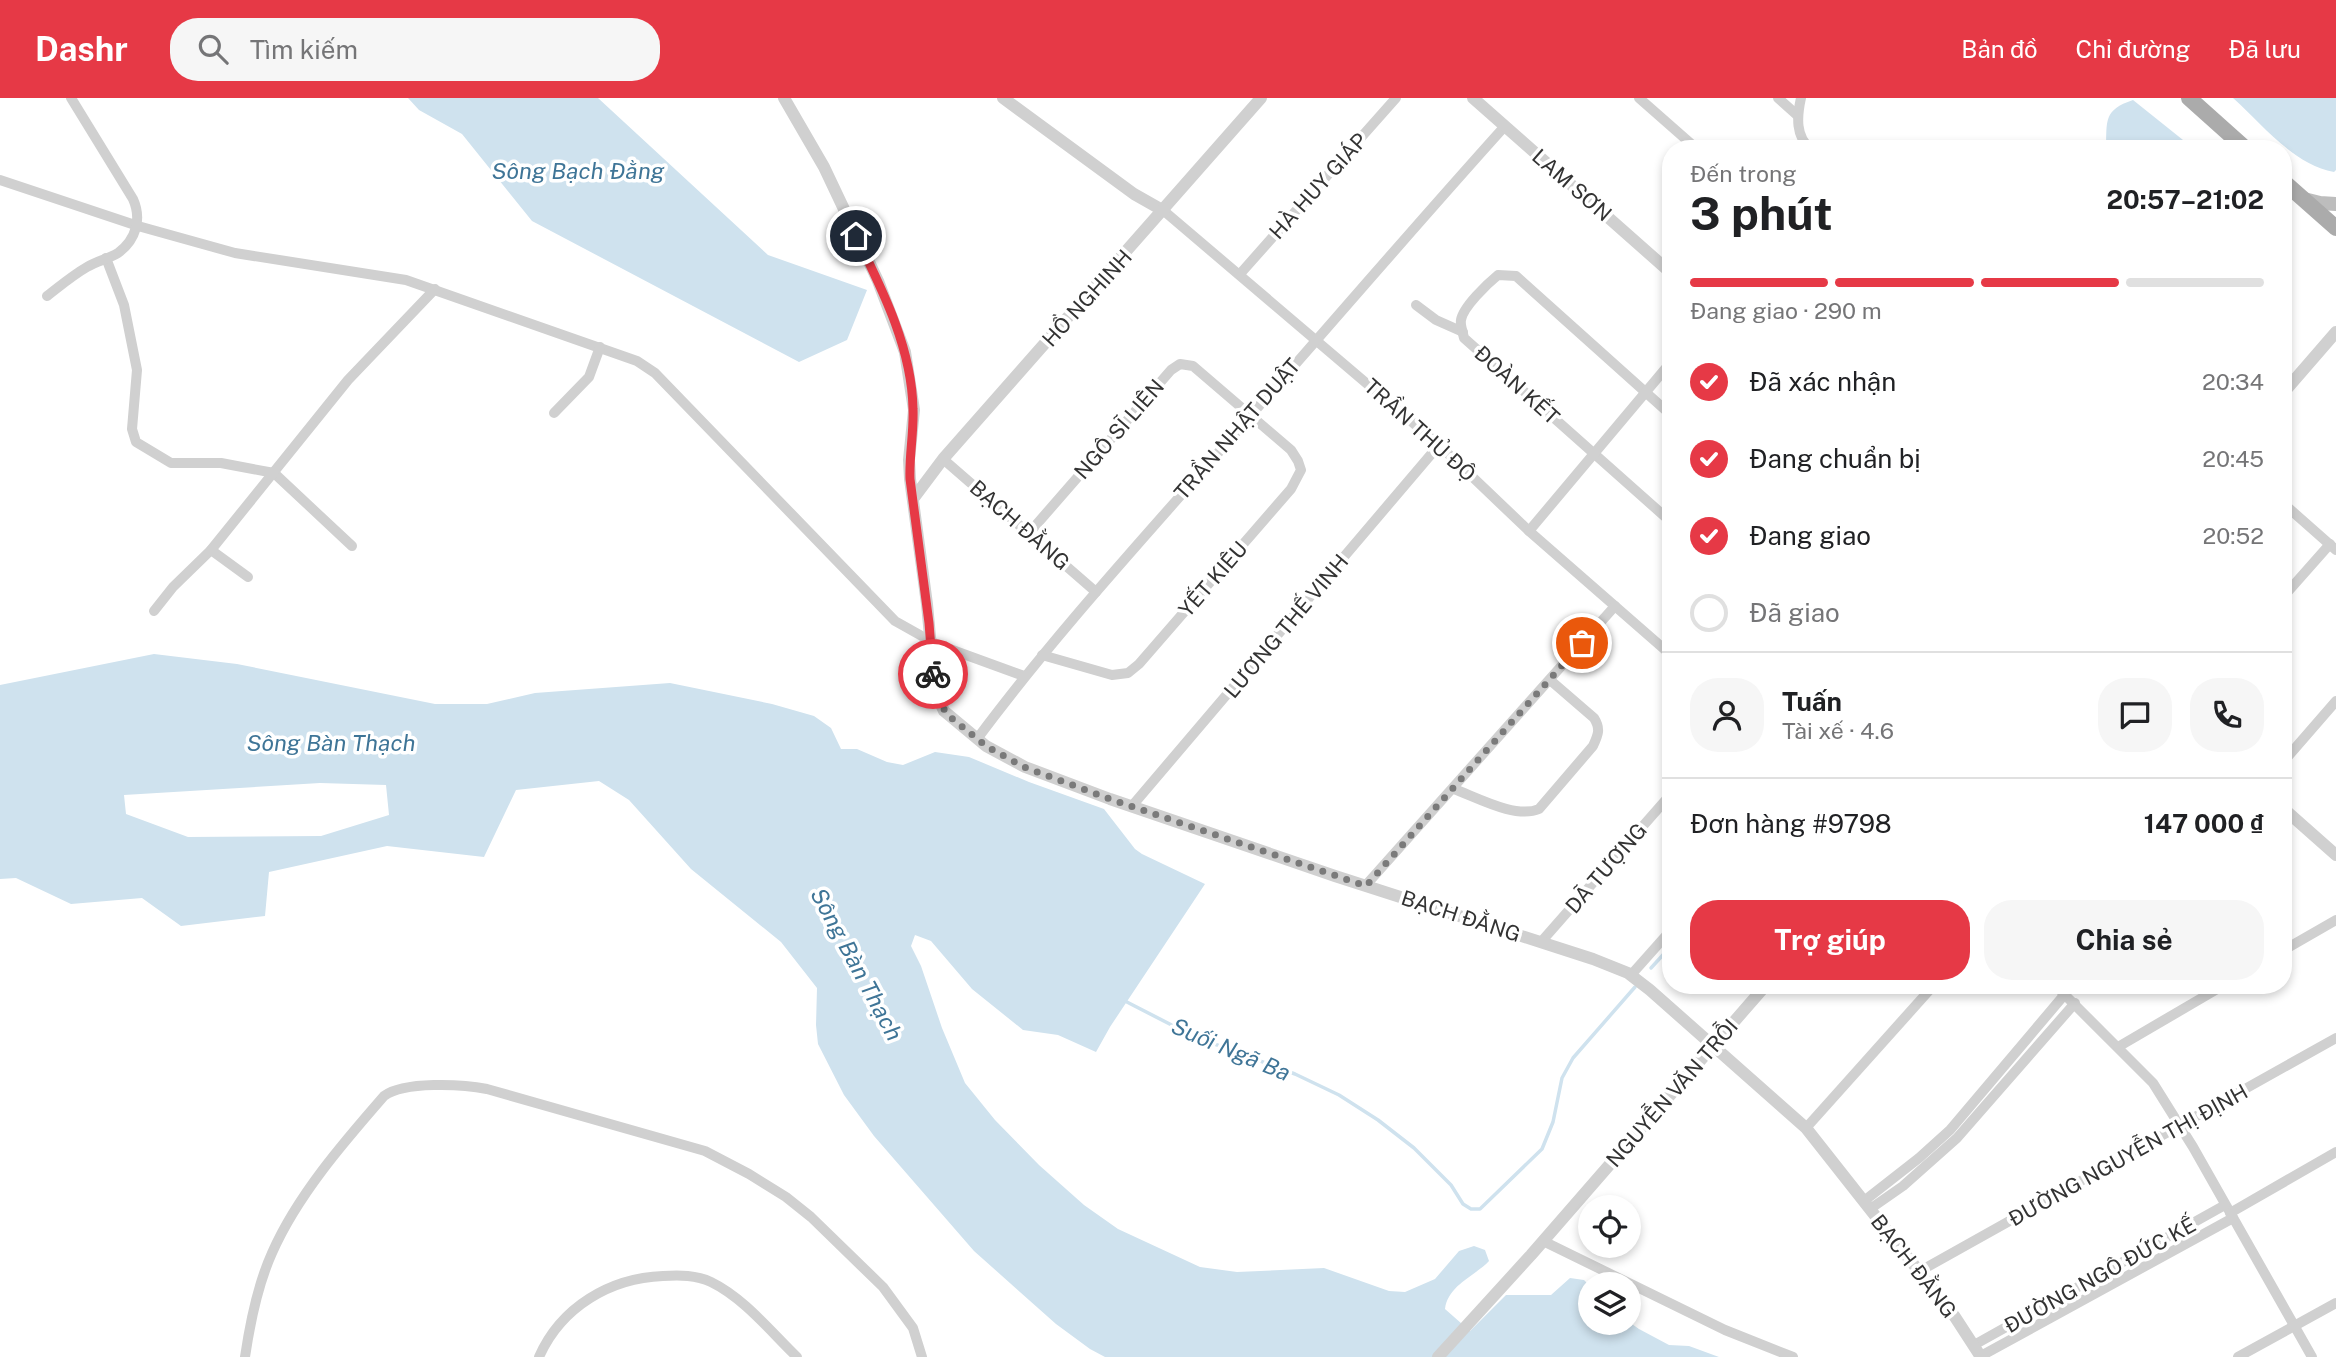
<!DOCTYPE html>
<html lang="vi">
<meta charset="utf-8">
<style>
:root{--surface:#fff;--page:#f6f6f6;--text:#202124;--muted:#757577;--line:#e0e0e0;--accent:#e63946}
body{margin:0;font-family:"Public Sans",sans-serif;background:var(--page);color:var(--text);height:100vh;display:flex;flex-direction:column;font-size:26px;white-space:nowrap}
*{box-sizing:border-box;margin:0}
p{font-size:23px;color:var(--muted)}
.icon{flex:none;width:38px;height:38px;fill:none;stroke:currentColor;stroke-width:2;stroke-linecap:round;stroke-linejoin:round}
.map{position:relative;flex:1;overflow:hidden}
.details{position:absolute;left:1662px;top:42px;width:630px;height:854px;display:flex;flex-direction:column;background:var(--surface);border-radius:28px;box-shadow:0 4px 10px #0003}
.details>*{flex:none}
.controls{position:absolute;left:1578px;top:1097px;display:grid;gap:14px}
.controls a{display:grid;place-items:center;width:63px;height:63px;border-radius:50%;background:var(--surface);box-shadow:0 4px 10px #0003;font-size:35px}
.pin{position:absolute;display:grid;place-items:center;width:60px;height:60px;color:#fff;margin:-30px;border:4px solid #fff;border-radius:50%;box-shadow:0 2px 7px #0007}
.courier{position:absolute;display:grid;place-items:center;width:70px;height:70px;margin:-35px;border:5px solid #e63946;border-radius:50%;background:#fff;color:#222;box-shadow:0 2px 9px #0007}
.head em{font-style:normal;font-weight:700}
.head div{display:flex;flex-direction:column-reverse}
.head{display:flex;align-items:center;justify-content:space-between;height:119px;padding:0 28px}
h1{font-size:46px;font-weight:700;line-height:52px}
.bar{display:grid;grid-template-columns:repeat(4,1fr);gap:10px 7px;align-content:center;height:84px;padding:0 28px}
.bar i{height:9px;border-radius:5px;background:var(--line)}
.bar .active{background:var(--accent)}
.bar p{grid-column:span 4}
.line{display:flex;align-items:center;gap:18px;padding:0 28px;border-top:2px solid var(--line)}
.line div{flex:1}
.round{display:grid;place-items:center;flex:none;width:74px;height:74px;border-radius:28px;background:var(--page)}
ol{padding:0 28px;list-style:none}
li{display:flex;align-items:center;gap:21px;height:77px}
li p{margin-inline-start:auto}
li .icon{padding:7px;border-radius:50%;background:var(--accent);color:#fff;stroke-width:4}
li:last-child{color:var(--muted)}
li i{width:38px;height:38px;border:4px solid var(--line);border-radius:50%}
.primary-button{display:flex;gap:14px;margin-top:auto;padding:14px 28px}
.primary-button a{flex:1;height:80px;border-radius:28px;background:var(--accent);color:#fff;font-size:28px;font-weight:700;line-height:80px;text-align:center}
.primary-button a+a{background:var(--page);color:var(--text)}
header{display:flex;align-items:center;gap:42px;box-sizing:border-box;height:98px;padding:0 35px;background:var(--accent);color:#fff}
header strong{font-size:33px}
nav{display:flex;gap:38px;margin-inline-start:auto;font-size:24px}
.search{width:490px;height:63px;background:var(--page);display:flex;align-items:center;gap:18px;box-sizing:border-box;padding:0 24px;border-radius:28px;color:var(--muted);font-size:26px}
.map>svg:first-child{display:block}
</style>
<header>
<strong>Dashr</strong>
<div class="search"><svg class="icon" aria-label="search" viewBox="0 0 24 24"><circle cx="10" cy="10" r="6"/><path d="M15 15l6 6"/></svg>Tìm kiếm</div>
<nav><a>Bản đồ</a><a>Chỉ đường</a><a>Đã lưu</a></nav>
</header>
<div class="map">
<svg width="2336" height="1259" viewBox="0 0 2336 1259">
<rect width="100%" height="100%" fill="#fff"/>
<g fill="#cfe2ee" fill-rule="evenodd">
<polygon points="408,0 598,0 768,157 867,192 847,242 799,264 532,123 462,36 419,12"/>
<path d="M2233,0h103v72l-2,2c-41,-8 -71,-47 -101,-74z"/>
<path d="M2133,2l50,40 1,9h-78c1,-28 -3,-39 27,-49z"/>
<path d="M154,556l83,10 198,40h52l48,-11 135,-10 102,21 42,12 17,12 10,21h16l30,13 16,3 32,-13 34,5 60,25 75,27 31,40 7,5 63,30 -95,143 -14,25 -38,-17 -35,-5 -51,-41 -41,-48 -16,-6 -4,11 10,20 21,62 23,55 30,37 44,45 45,40 34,24 82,38 37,5 87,-4 65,23 16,1 30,-13 24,-28 15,-5 11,4 4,11c-14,15 -41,24 -44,48l25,22 36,-36h45l19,-17 14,2 7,7v36l38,-1 10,7 30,16 20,1 30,11h-614l-15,-8 -34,-25 -82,-73 -100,-115 -30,-41 -26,-51 -2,-19 1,-37 -36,-46 -90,-73 -62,-69 -30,-19 -83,9 -32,67 -97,-11 -118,26 -4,44 -84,10 -39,-28 -71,6 -55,-26 -16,1v-194zM320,685l66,2 3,30 -68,21 -133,1 -62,-23 -2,-19z"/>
</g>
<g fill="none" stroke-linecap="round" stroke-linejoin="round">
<g stroke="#cfe2ee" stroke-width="3.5">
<polyline points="1651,870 1671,848"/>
<polyline points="1123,902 1193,938 1295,976 1339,997 1378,1022 1414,1050 1451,1087 1463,1106 1471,1111 1480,1111 1542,1051 1553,1024 1562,980 1573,960 1635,889"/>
</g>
<g stroke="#d0d0d0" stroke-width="10">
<polyline points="1639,0 1697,51"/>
<polyline points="1778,0 1797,17"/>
<path d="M1801,0c-4,18 -6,39 10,51"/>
<polyline points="0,82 138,128 235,155 406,182 637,263 655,275 895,523 936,546 1024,578"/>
<polyline points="1164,113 1439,347 1529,433 1671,557"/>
<polyline points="106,160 124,207 137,272 132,331 136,344 171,365 221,365 274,375 352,448"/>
<polyline points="1240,176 1396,0"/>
<path d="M47,198c13,-10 26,-21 40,-29 10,-6 21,-8 31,-14 18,-13 24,-34 15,-54l-62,-101"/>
<polyline points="1416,207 1436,222 1463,234"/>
<polyline points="554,315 589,279 600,249"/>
<path d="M1671,317l-155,-139 -18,-1c-11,9 -35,32 -37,45 -1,5 2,13 3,18l207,184"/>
<polyline points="943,361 1096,494"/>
<polyline points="2284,406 2336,452"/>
<polyline points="1529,433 1671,264"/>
<polyline points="1029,435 1171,272 1180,266 1193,268 1291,352 1298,363 1301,372 1291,391 1139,566 1128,575 1112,577 1042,557"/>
<polyline points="211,452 248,479"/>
<polyline points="2284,498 2330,446"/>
<polyline points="154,513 173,489 211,452 348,282 435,191"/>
<path d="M977,641c73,-98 155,-188 235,-279 98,-112 194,-224 293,-334"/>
<polyline points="2284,663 2336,603"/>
<path d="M1454,691c24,9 62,30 85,20l54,-63c5,-11 8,-17 1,-28l-44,-38"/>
<polyline points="1132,708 1439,347"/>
<polyline points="1366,787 1615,508"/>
<polyline points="1541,844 1671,696"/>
<polyline points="2284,852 2336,822"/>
<polyline points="1631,877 1671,832"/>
<polyline points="2055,887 2153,985 2193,1049 2312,1259"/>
<polyline points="2118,949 2224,887"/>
<polyline points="1806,1030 1934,887"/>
<polyline points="1864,1103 1919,1060 1950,1032 2065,896"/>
<polyline points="1870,1111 1903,1088 1957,1040 2075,905"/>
<polyline points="2230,1115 2336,1054"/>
<polyline points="1543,1143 1725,1232 1793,1259"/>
<polyline points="1920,1173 2336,940"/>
<polyline points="1974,1247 2225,1107"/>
<polyline points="1981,1258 2233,1120"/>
<path d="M245,1259c5,-34 13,-73 27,-104 25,-57 71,-110 112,-157 20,-15 78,-12 103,-7l218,62 44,23 37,23 25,20 72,70 30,41 9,29"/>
<path d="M539,1259c22,-50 71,-79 124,-81 17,-1 33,-1 48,6 33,16 60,50 86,75"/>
<polyline points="2238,1259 2336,1205"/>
</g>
<g stroke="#d0d0d0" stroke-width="12">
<polyline points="784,0 824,69 878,183 905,254 914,312 909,362 910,381 927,506 935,593 944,613 986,648 1025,669 1110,701 1335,778 1593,861 1628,875 1650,892 1806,1030 1955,1219 1981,1259"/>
<polyline points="1003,0 1134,96 1164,113"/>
<polyline points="1473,0 1671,175"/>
<polyline points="2284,294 2336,234"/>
<polyline points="913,401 943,361 1261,0"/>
<polyline points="2284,711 2336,757"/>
<polyline points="1438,1259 1531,1157 1766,887"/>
</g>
<polyline stroke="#bdbdbd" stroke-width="14" points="2304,101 2320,105 2336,106"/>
<g stroke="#ababab" stroke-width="16">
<polyline points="2189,0 2246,51"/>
<polyline points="2284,84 2336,130"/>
</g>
</g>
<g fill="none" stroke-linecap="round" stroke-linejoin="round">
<polyline stroke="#7a7a7a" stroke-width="7" stroke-dasharray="0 12.6" points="933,576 938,603 949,618 986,648 1024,669 1110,701 1366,788 1582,545"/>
<path stroke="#e63946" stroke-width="9" d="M856,138c26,53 56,112 57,173 1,23 -4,47 -3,70l19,144 4,51"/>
</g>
<g text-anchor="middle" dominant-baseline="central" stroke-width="7" stroke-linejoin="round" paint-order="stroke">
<g font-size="21" fill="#333" stroke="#fff">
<text transform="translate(1572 87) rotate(41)">LAM SƠN</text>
<text transform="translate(1318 88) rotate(-48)">HÀ HUY GIÁP</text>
<text transform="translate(1087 200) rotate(-48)">HỒ NGHINH</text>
<text transform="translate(1517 287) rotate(42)">ĐOÀN KẾT</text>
<text transform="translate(1119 331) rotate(-49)">NGÔ SĨ LIÊN</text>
<text transform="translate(1237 331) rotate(-49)">TRẦN NHẬT DUẬT</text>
<text transform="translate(1420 332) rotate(42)">TRẦN THỦ ĐỘ</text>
<text transform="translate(1020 427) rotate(41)">BẠCH ĐẰNG</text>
<text transform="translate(1213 481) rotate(-49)">YẾT KIÊU</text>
<text transform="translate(1286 528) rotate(-50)">LƯƠNG THẾ VINH</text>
<text transform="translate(1606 770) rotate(-49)">DÃ TƯỢNG</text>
<text transform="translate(1461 818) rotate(18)">BẠCH ĐẰNG</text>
<text transform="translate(1672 995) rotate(-49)">NGUYỄN VĂN TRỖI</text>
<text transform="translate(2128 1057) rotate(-29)">ĐƯỜNG NGUYỄN THỊ ĐỊNH</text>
<text transform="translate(1914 1168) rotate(52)">BẠCH ĐẰNG</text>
<text transform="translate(2100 1177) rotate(-29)">ĐƯỜNG NGÔ ĐỨC KẾ</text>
</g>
<g font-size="23" font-style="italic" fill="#3f7597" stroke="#fff">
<text x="578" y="72">Sông Bạch Đằng</text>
<text x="331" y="644">Sông Bàn Thạch</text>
<text transform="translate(857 866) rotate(62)">Sông Bàn Thạch</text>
<text transform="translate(1231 951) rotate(23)">Suối Ngã Ba</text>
</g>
</g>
</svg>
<div class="controls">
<a><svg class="icon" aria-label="locate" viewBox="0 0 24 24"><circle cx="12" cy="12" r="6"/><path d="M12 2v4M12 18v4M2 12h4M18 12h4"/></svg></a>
<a><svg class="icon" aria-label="layers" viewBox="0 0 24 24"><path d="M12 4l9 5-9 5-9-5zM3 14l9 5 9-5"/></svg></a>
</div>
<div class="pin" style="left:1582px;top:545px;background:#ea580c"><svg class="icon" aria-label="bag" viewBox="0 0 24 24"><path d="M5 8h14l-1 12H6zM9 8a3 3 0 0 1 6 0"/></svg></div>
<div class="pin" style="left:856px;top:138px;background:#1f2937"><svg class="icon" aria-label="home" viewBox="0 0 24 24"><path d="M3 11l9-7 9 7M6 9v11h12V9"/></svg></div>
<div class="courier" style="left:933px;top:576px"><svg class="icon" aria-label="bike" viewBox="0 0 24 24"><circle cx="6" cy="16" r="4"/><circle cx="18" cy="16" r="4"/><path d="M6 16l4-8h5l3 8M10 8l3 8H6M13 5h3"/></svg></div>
<section class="details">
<div class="head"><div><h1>3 phút</h1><p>Đến trong</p></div><em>20:57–21:02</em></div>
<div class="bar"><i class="active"></i><i class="active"></i><i class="active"></i><i></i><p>Đang giao · 290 m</p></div>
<ol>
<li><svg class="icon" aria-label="check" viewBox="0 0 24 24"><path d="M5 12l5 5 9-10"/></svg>Đã xác nhận<p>20:34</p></li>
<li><svg class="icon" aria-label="check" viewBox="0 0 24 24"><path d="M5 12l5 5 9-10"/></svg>Đang chuẩn bị<p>20:45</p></li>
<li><svg class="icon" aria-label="check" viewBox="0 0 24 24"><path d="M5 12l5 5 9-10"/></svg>Đang giao<p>20:52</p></li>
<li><i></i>Đã giao</li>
</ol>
<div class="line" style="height:126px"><a class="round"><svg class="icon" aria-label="person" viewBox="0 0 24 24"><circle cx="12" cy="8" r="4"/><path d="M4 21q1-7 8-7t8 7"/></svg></a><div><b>Tuấn</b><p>Tài xế · 4.6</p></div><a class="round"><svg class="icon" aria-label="chat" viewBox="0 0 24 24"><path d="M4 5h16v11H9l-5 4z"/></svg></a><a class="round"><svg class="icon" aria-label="phone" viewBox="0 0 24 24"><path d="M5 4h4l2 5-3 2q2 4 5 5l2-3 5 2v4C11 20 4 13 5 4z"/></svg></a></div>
<div class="line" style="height:91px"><div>Đơn hàng #9798</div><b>147 000 ₫</b></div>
<div class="primary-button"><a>Trợ giúp</a><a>Chia sẻ</a></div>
</section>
</div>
